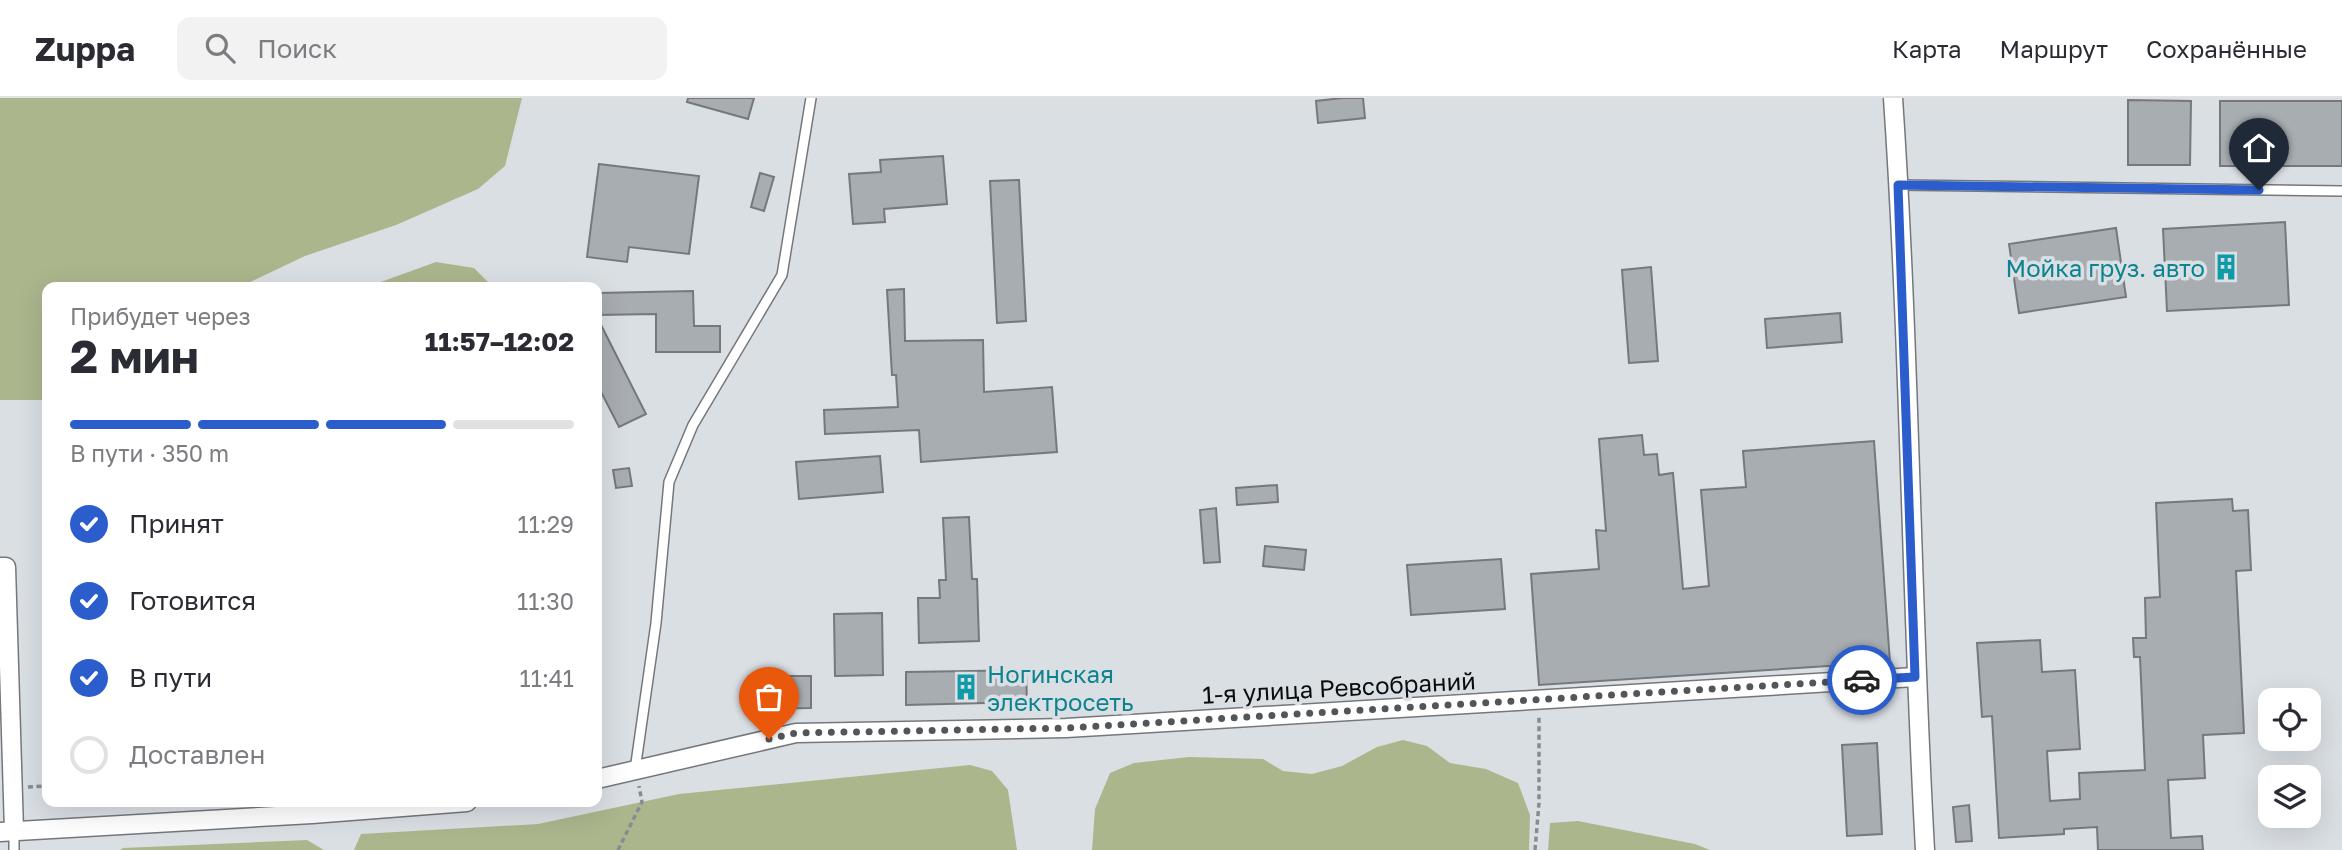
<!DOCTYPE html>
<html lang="ru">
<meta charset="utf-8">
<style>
:root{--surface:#fff;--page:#f2f2f3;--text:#2b2b33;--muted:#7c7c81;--line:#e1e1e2;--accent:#2b5dcc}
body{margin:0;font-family:"Golos Text",sans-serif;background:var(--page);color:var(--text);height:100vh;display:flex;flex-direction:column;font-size:26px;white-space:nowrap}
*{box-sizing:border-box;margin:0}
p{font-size:23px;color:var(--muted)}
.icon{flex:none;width:38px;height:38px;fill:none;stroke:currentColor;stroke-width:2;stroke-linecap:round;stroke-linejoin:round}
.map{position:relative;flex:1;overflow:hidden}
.drawer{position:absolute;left:42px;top:184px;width:560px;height:525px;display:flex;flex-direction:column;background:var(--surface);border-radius:14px;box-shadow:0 7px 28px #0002}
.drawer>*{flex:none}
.buttons{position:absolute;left:2258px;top:590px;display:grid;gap:14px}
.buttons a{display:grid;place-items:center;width:63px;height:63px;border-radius:14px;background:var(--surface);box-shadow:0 7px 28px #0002;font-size:35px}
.pin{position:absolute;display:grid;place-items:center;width:60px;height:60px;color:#fff;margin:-72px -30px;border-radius:50% 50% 50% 0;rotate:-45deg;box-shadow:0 0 7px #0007}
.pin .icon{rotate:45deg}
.courier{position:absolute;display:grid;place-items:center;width:70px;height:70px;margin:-35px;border:5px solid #2b5dcc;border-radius:50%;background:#fff;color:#222;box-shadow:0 2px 9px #0007}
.overview em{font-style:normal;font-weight:700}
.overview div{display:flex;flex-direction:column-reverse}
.overview{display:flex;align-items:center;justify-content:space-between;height:119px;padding:0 28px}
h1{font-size:46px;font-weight:700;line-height:52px}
.bar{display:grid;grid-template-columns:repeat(4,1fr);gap:10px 7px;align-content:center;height:84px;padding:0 28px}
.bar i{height:9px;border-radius:5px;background:var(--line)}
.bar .selected{background:var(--accent)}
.bar p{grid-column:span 4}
ol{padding:0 28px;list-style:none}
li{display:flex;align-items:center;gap:21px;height:77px}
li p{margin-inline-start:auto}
li .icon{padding:7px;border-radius:50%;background:var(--accent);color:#fff;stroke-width:4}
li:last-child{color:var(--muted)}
li i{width:38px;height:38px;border:4px solid var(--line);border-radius:50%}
header{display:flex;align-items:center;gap:42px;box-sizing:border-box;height:98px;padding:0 35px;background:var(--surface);border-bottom:2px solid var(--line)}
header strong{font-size:33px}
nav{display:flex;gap:38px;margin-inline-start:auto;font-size:24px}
.search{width:490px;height:63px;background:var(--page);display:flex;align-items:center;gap:18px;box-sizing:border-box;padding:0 24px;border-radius:14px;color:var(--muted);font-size:26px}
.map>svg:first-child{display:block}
</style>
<header>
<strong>Zuppa</strong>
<div class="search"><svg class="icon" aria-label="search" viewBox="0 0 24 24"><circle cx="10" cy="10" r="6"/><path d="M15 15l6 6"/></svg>Поиск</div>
<nav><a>Карта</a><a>Маршрут</a><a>Сохранённые</a></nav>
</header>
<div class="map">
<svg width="2342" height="752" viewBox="0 0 2342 752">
<rect width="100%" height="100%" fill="#dadfe4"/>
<g fill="#acb68d">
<polygon points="0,0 522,0 505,68 478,91 396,127 305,158 240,189 47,189 47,302 0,302"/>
<polygon points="436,164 474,170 493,189 367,189"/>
<polygon points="1403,642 1427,648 1450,665 1486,671 1518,685 1530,717 1529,752 1092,752 1095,711 1110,675 1134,665 1189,659 1263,661 1283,673 1312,676 1342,668 1377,649"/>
<polygon points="970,667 992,673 1008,692 1017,752 354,752 361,736 538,726 679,696"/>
<polygon points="1578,723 1695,746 1710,752 1548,752 1550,725"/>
<polygon points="307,742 324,752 120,752 123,750"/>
</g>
<g fill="#a8adb2" stroke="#75797e" stroke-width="2">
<polygon points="688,0 754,0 748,21 687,4"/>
<polygon points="1342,0 1363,0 1365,20 1318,25 1316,3"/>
<polygon points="2128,2 2191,3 2190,67 2128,67"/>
<rect x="2220" y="3" width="122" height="65"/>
<polygon points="943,58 947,106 884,111 885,124 853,126 849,76 881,74 880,62"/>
<polygon points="599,66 699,78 689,156 629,149 627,164 587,159"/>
<polygon points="760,75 774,79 764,113 751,109"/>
<polygon points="1019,82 1026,223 997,225 990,83"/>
<polygon points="2285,124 2289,207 2167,213 2163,131"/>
<polygon points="2116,130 2126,199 2019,215 2009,146"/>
<polygon points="1651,169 1658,263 1629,265 1622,172"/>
<polygon points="904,191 905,243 983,242 984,294 1052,289 1057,354 921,364 919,332 825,336 824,312 898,309 896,277 892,277 887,192"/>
<polygon points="693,193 694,228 720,228 720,254 656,254 656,216 597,217 597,195"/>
<polygon points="1840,215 1842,244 1767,250 1765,221"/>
<polygon points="597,219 646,316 619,329 597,286"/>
<polygon points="1642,337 1644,357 1657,356 1659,377 1673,375 1683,491 1709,488 1701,392 1746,389 1743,353 1874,343 1890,564 1539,587 1531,476 1599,471 1596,432 1606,433 1599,341"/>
<polygon points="880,358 883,394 799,401 796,364"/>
<polygon points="629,370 632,388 616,390 613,372"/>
<polygon points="1277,387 1278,404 1237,407 1236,390"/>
<polygon points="2232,401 2233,413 2248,412 2251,472 2236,473 2244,635 2203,637 2205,680 2168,682 2171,740 2202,738 2203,752 2098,752 2097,729 2064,731 2064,736 1999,740 1992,618 1982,619 1977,545 2040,542 2042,574 2075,572 2080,651 2047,653 2050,703 2080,701 2079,675 2145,672 2140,559 2134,559 2133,540 2146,540 2145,500 2160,499 2156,405"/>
<polygon points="1216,410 1220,464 1204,465 1200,412"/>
<polygon points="969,419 972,481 977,481 979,543 919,545 918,500 940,500 939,482 946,482 943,420"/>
<polygon points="1265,448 1306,452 1304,472 1263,468"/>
<polygon points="1501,461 1505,511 1411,517 1407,467"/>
<polygon points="882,515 883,577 835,578 834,516"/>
<polygon points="1026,572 1027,604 906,607 906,574"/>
<polygon points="749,578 811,578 811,610 749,611"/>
<polygon points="1877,645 1882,736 1847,738 1842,647"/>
<polygon points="1969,707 1972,743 1956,744 1953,709"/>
</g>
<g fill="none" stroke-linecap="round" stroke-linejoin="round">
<g stroke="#74787d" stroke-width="12">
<g id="lane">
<polyline points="1898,87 2342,93"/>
<polyline points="635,672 656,525 669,384 693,327 782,177 811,0"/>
<polyline points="14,733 14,752"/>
</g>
</g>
<g stroke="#74787d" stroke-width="21">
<g id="street">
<path d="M1893,0c17,250 18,502 32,752"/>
<polyline points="0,469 6,469 14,733"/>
<polyline points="597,681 796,635 1066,630 1915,579"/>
<polyline points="0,734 312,716 467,704"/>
</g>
</g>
<g stroke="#888c90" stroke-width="3.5" stroke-dasharray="5 3.5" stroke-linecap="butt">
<polyline points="28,689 47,688"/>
<polyline points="618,752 642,704 639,688"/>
<polyline points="1535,752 1539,705 1539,618"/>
</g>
<use href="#lane" stroke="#fff" stroke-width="9"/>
<use href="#street" stroke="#fff" stroke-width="18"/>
</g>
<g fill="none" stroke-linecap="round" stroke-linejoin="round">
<polyline stroke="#535658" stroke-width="7" stroke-dasharray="0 12.6" points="769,641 796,635 1066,630 1862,582"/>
<polyline stroke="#2b5dcc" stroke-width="9" points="1862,582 1915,579 1898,87 2259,92"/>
</g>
<defs>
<g id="building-bare" transform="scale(2.1)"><path d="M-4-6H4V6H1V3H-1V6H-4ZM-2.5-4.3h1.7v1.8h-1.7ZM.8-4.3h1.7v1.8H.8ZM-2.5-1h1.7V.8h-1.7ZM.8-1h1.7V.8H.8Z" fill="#0f9aa8" stroke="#dadfe4" stroke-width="2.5" paint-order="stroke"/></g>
</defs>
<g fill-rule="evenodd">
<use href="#building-bare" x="2226" y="169"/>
<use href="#building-bare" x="966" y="589"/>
</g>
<g text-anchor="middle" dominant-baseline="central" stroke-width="7" stroke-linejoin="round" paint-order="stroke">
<g font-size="24" fill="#0d838f" stroke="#dadfe4" text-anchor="end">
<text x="2205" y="169">Мойка груз. авто</text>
<text x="987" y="575" text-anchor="start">Ногинская<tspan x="987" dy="28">электросеть</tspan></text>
</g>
<g font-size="24" fill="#0a0c0d" stroke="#dadfe4">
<text transform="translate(1339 589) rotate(-3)">1-я улица Ревсобраний</text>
</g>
</g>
</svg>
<div class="buttons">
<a><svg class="icon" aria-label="locate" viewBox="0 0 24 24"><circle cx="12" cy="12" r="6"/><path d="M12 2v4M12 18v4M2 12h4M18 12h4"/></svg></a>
<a><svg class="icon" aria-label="layers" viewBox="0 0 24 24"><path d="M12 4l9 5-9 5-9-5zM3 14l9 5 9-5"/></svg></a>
</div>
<div class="pin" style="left:769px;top:641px;background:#ea580c"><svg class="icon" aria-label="bag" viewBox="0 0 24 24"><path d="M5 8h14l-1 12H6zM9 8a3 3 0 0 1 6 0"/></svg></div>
<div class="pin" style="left:2259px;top:92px;background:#1f2937"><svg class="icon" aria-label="home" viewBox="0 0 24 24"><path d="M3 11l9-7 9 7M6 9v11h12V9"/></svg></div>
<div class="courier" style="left:1862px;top:582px"><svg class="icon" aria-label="car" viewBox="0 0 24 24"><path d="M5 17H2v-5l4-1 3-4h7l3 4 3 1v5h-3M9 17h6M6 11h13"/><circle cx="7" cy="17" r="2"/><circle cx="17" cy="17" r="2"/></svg></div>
<section class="drawer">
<div class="overview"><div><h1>2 мин</h1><p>Прибудет через</p></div><em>11:57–12:02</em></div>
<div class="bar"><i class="selected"></i><i class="selected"></i><i class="selected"></i><i></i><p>В пути · 350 m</p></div>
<ol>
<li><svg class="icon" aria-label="check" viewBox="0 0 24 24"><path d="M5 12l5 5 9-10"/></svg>Принят<p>11:29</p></li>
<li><svg class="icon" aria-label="check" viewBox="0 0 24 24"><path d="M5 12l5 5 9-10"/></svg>Готовится<p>11:30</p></li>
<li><svg class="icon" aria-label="check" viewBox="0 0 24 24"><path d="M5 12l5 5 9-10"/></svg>В пути<p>11:41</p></li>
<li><i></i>Доставлен</li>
</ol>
</section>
</div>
